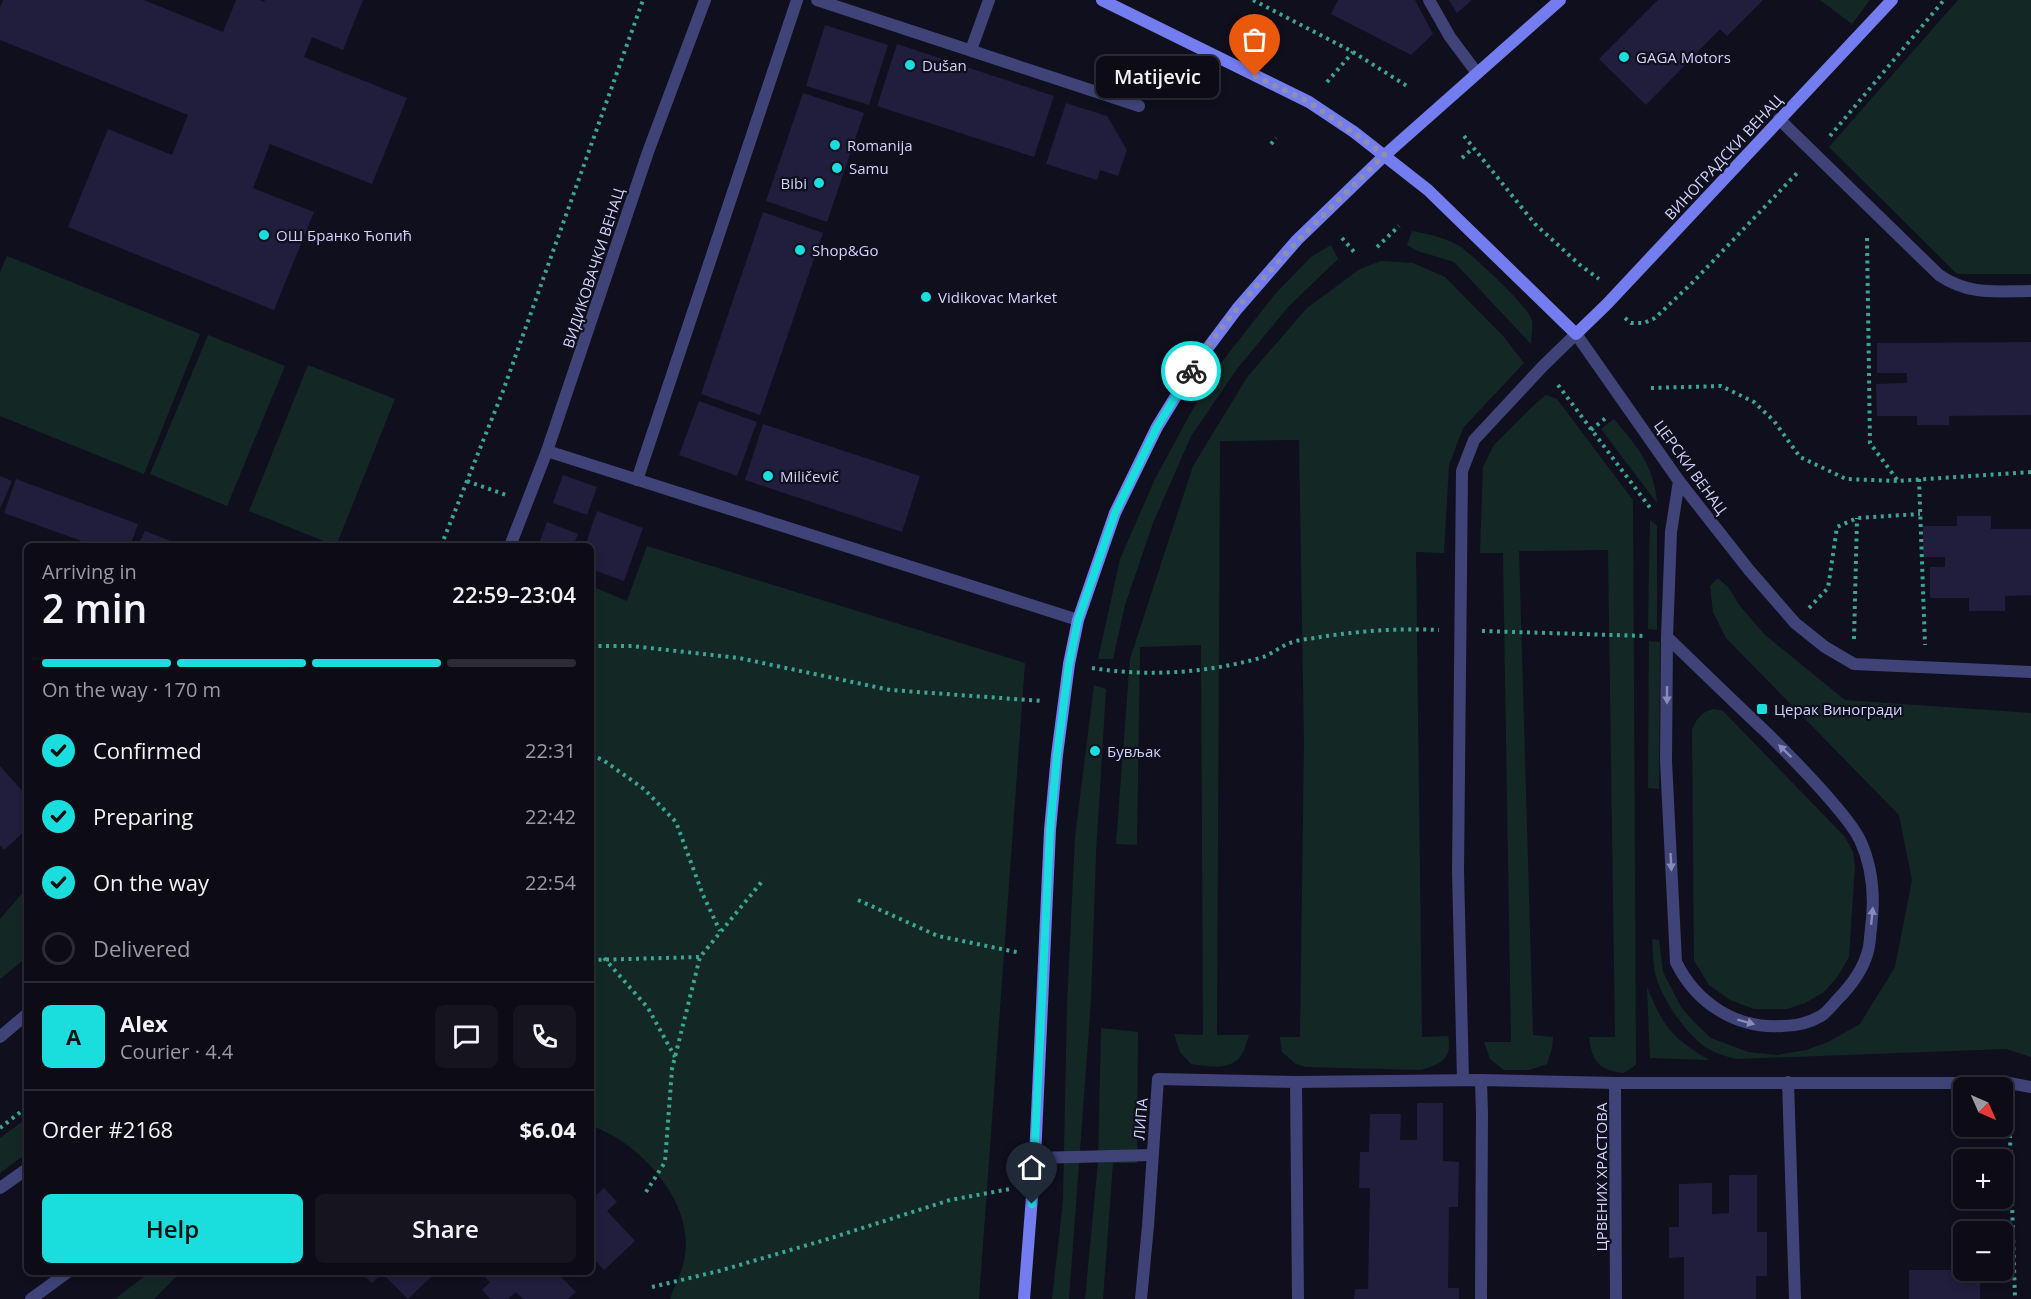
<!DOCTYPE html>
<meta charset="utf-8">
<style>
:root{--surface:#0c0b16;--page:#15141f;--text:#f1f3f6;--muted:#9a9ba1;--line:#2c2b35;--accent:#19dedd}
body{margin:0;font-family:"Open Sans",sans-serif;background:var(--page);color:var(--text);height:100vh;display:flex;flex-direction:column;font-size:22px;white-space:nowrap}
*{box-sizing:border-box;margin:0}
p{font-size:20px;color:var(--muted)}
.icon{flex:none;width:33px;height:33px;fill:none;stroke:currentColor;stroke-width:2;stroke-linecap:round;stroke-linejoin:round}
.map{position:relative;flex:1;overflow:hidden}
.drawer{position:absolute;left:24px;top:543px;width:570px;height:732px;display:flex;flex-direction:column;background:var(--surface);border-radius:9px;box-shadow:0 3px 9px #0003,0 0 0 2px var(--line)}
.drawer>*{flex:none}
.needle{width:39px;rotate:135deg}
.fabs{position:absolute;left:1953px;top:1077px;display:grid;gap:12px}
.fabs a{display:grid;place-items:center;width:60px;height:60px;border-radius:9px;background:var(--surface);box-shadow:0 3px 9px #0003,0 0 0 2px var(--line);font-size:30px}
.pin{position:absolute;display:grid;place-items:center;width:51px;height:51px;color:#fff;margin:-62px -26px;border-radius:50% 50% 50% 0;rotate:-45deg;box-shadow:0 0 6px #0007}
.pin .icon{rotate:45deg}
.courier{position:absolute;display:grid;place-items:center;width:60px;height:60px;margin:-30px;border:4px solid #19dedd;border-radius:50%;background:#fff;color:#222;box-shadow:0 2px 8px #0007}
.bubble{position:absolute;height:42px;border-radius:9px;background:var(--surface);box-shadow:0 3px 9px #0003,0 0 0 2px var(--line);font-size:20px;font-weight:600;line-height:42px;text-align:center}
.overview em{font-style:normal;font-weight:600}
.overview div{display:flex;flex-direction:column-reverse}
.overview{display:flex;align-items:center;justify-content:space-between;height:102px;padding:0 18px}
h1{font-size:39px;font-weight:600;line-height:45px}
.bar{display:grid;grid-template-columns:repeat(4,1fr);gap:9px 6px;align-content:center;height:72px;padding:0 18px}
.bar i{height:8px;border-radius:4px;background:var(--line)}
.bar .selected{background:var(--accent)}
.bar p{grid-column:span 4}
.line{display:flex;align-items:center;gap:15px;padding:0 18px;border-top:2px solid var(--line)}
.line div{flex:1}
.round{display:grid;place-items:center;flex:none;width:63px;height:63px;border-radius:9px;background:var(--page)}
ol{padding:0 18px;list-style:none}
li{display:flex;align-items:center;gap:18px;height:66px}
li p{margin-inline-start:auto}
li .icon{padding:6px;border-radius:50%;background:var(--accent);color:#111;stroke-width:4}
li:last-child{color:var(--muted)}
li i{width:33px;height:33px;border:3px solid var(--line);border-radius:50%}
.cta{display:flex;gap:12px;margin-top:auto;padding:12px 18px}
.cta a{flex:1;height:69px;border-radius:9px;background:var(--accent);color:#111;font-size:24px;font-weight:600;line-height:69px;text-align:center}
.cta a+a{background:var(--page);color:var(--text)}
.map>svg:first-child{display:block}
</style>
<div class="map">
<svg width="2031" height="1299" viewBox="0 0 2031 1299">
<rect width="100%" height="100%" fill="#100f1e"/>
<g fill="#132825">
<polygon points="1820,0 1870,0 1852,24"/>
<polygon points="1958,0 2031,0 2031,274 1957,274 1829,147"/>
<path d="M1412,231c17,3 35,7 49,16 13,10 69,60 71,74 1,7 -1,16 -1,23l-77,-82 -36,-11 -11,-6z"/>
<polygon points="1331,245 1338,259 1289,306 1237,369 1191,436 1153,523 1125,605 1113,659 1098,659 1120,559 1155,479 1190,414 1213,373 1276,293 1311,257"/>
<polygon points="7,256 200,334 144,474 0,416 0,272"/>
<path d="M1381,261l32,2 32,14 59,60 20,26 -61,65 -14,37 -5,88 -28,-1 6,485 26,-1c5,23 -8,28 -27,34l-115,-3 -10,-3 -14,-12 -2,-15h20l4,-295 -5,-302 -79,1 -3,594h32c-2,6 -4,14 -7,19 -11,18 -34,12 -51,10l-11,-12 -6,-18 29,1 -2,-390 -61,2 -3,198 -21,-1 14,-185 63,-193 55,-90 59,-68 53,-39z"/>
<polygon points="208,335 285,366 227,506 150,474"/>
<polygon points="308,365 395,399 336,546 249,511"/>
<path d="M1546,395l11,4 76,101 3,565 -12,8c-25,-3 -32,-11 -35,-36h26l-7,-487 -89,1 14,484 20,2 -1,11 -5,16 -18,6h-25l-14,-11 -6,-17h27l-8,-489h-23l3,-86 11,-22 39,-39z"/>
<path d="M1614,419c23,28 40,46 43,84l-56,-74z"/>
<polygon points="1650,520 1657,526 1657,630 1648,629"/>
<path d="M647,546l378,117 -46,636h-309c5,-15 13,-28 15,-44 7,-46 -29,-91 -65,-115 -9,-6 -19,-10 -29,-15v-539l36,15z"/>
<path d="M1718,578l11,10 11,18 25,29 80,65 186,13v344l-25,-8 -270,10c-11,-3 -22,-6 -31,-12 -22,-17 -46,-51 -51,-79 -1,-9 -1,-19 -2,-29l7,1 4,32 18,35 13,15 17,16 37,14 29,3 29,-5 22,-8 32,-18 35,-57 17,-87 -13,-65 -173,-177 -13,-26 -3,-26z"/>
<polygon points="1649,641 1660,642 1659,789 1648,788"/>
<polygon points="1094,685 1106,689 1096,853 1091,1001 1069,1299 1052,1299 1063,1201 1067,1006 1075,837"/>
<path d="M1714,709l9,2 122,126 8,15 2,14 -6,91 -11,19 -14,16 -19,11 -18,6h-33l-24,-9 -21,-15 -15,-25 -2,-230c5,-12 9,-18 22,-21z"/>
<polygon points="27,888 27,957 0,979 0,919"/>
<path d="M1647,987c17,41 24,50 62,73l-59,-2z"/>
<polygon points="1101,1028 1138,1032 1137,1163 1113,1163 1103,1299 1085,1299 1098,1162"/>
<polygon points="27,1118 27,1153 0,1173 0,1138"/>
<polygon points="150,1272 181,1272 154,1299 115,1299"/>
</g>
<g fill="#201d3d">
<polygon points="3,0 144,0 223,32 236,0 259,0 264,2 265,0 363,0 343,50 312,37 304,57 407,98 372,184 270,144 253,188 314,212 274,310 68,227 108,129 172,155 188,115 0,40 0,7"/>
<polygon points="1338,0 1415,0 1433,34 1411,55 1331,14"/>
<polygon points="1449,0 1472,0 1457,13"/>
<polygon points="1658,0 1763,0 1727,36 1720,29 1646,105 1599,59"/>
<polygon points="825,25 888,45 869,105 806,86"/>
<polygon points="897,44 1054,96 1034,157 877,106"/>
<polygon points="803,93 864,113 827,222 766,201"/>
<polygon points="1066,103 1107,116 1127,150 1118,176 1100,170 1097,180 1046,164"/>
<polygon points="763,212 823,233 760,415 701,394"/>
<polygon points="2031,342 2031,415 1949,416 1949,425 1917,425 1917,416 1877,416 1876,384 1907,383 1907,373 1877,373 1877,343"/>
<polygon points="699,401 757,422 737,476 679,455"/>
<polygon points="763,424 920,476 902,532 745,480"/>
<polygon points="563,475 597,487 587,515 553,503"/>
<polygon points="0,476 12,481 0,509"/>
<polygon points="16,479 138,524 130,546 89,546 90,544 4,513"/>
<polygon points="597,511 643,528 624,581 591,569 591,546 585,546"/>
<polygon points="1957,516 1991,516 1991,529 2031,529 2031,595 2005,596 2005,611 1969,611 1969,598 1930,598 1930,567 1945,567 1945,557 1923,557 1923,526 1957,526"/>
<polygon points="547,522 578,534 573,546 538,546"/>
<polygon points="145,531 184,546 138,546"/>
<polygon points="0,766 27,796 27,829 4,850 0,845"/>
<polygon points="1417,1103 1443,1103 1443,1161 1459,1162 1458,1207 1449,1207 1448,1288 1459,1288 1459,1299 1354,1299 1355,1289 1368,1289 1370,1188 1359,1188 1360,1152 1369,1152 1370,1114 1401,1114 1400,1140 1417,1140"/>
<polygon points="1729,1175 1757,1175 1757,1232 1767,1232 1767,1276 1756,1276 1756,1299 1684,1299 1684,1257 1669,1258 1669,1227 1679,1227 1679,1184 1712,1183 1712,1214 1729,1213"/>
<polygon points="604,1188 617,1202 607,1211 635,1241 604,1270 591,1256 591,1200"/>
<rect x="1909" y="1270" width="71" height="29"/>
<polygon points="361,1272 436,1272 408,1299 382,1273 372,1283"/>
<polygon points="480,1272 556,1272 576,1292 568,1299 523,1299 516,1292 508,1299 490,1299 482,1290 490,1282"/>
</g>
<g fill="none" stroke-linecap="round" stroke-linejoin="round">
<g stroke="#3ba493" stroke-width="4" stroke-dasharray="3 4.5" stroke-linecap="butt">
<polyline points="1253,0 1353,52 1407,86"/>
<polyline points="1327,82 1353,52"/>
<polyline points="1464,136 1535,224 1580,265 1599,279"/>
<polyline points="1830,136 1944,0"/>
<polyline points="1271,144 1276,138"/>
<polyline points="1462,158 1473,148"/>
<polyline points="1342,238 1355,253"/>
<polyline points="1867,238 1870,443 1898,481 2031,472"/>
<polyline points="1377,247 1399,226"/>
<polyline points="1625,318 1631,323 1644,323 1655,318 1692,283 1799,171"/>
<polyline points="1558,385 1651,509"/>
<polyline points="1651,388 1721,386 1754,402 1774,421 1800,457 1846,479 1897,481"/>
<polyline points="1591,430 1607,417"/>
<polyline points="1919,479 1925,645"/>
<polyline points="467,481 506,495"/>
<polyline points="441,546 503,391 643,0"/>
<polyline points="25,565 27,566"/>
<polyline points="1809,608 1828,588 1837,527 1857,518 1920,514"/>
<polyline points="1482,631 1646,636"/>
<polyline points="1854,639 1857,518"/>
<polyline points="591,646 632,646 739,658 890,690 1042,701"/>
<path d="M1092,668c55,9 114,5 168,-10 12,-3 21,-13 33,-16 8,-3 18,-3 27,-5 39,-6 79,-9 119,-7"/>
<polyline points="591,755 603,760 644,789 676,822 703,895 720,931"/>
<polyline points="858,900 938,936 1021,953"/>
<polyline points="604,958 648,1008 675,1057"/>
<polyline points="591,960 700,957"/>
<polyline points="2009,1105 2015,1299"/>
<polyline points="0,1128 27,1107"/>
<polyline points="646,1192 665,1162 672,1069 700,957 764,879"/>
<polyline points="652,1287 719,1271 828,1239 950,1200 1010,1189"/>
</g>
<g stroke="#3f4378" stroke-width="12">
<polyline points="817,0 1139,106"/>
<polyline points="1429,0 1450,37 1477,73"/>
<polyline points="971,50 989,0"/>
<path d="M1779,119l160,156c31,21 57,16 92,16"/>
<polyline points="547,451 1078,620"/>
<polyline points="637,480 797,0"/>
<path d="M1667,637c33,32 67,65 101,97 23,23 45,45 65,69 10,12 20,23 27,37 13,28 15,58 11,88 -1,8 -1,16 -3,23 -5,19 -17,35 -31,49 -5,6 -10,12 -16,16 -12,7 -26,10 -39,10 -46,3 -86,-23 -106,-64l-10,-201 1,-124 4,-105 8,-51"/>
<polyline points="0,1037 27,1014"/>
<polyline points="1615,1083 1616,1299"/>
<polyline points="31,1299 68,1272"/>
<polyline points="1481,1299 1482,1114 1481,1080"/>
</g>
<g stroke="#3f4378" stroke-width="12">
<polyline points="510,546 547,451 648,152 705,0"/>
<polyline points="1463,1080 1458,871 1462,471 1474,440 1543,366 1576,334 1679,481 1749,570 1795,623 1825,647 1854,664 2031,672"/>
<polyline points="1296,1082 1298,1299"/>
<polyline points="1788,1082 1795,1299"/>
<polyline points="1035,1158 1152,1155"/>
<polyline points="0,1188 27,1169"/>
<polyline points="1141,1299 1148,1226 1158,1079 1296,1082 1481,1080 1615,1083 2009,1083 2031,1087"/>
</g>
<g stroke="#737def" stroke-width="12">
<polyline points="1102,0 1309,102 1354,132 1428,190 1576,334 1607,304 1892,0"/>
<polyline points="1024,1299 1035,1158 1050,830 1057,755 1069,664 1078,620 1115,513 1157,427 1195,365 1237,309 1297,240 1385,155 1560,0"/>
</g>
</g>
<defs><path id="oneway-solid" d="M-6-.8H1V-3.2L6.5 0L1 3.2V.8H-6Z" transform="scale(1.5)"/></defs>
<g fill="#888ab9">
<use href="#oneway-solid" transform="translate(1667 695) rotate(90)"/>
<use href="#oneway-solid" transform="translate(1785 751) rotate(-136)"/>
<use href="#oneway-solid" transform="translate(1671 862) rotate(87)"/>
<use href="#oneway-solid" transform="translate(1872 916) rotate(-84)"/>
<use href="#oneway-solid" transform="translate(1746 1022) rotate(15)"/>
</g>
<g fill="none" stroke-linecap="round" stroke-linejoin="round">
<path stroke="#8e8ead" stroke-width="6" stroke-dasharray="0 10.8" d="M1191,371c54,-82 124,-148 194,-216l-76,-53 -54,-26"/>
<polyline stroke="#19dedd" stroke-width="8" points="1032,1204 1050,830 1057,755 1069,664 1078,620 1115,513 1157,427 1191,371"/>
</g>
<g fill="#19dedd" stroke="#100f1e" stroke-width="2">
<circle cx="1624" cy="57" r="6"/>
<circle cx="910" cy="65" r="6"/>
<circle cx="835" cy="145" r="6"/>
<circle cx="837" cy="168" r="6"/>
<circle cx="819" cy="183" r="6"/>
<circle cx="264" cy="235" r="6"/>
<circle cx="800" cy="250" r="6"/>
<circle cx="926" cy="297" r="6"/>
<circle cx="768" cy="476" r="6"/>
<rect x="1756" y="703" width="12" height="12" rx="3"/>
<circle cx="1095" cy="751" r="6"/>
</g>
<g text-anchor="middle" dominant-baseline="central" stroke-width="4.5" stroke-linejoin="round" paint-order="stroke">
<g font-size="15" fill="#d2d2fa" stroke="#100f1e" text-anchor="start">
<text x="1636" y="57">GAGA Motors</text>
<text x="922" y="65">Dušan</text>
<text x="847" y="145">Romanija</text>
<text x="849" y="168">Samu</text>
<text x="807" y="183" text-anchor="end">Bibi</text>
<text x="276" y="235">ОШ Бранко Ћопић</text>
<text x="812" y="250">Shop&amp;Go</text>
<text x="938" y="297">Vidikovac Market</text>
<text x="780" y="476">Miličevič</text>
<text x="1774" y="709">Церак Виногради</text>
<text x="1107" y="751">Бувљак</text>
</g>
<g font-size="15" fill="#d2d2fa" stroke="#100f1e">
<text transform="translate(1723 157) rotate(-47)">ВИНОГРАДСКИ ВЕНАЦ</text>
<text transform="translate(593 268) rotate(-72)">ВИДИКОВАЧКИ ВЕНАЦ</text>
<text transform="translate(1691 467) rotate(54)">ЦЕРСКИ ВЕНАЦ</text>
<text transform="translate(1140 1119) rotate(-85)">ЛИПА</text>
<text transform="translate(1601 1177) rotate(-90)">ЦРВЕНИХ ХРАСТОВА</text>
</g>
</g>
</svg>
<div class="fabs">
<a><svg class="needle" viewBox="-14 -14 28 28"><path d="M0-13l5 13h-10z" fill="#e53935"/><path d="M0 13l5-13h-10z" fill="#9a9ba1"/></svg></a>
<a>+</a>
<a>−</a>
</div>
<div class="pin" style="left:1255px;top:76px;background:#ea580c"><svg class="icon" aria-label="bag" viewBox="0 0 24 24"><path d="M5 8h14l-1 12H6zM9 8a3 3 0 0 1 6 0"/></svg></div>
<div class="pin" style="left:1032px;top:1204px;background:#1f2937"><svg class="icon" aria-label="home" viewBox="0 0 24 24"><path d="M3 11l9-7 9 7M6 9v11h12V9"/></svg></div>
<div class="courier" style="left:1191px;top:371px"><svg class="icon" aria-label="bike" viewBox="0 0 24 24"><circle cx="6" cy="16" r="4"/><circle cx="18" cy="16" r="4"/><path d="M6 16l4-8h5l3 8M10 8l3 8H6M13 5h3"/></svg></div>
<div class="bubble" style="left:1096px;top:56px;width:123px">Matijevic</div>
<section class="drawer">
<div class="overview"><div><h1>2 min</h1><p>Arriving in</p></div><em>22:59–23:04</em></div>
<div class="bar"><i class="selected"></i><i class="selected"></i><i class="selected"></i><i></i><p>On the way · 170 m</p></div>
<ol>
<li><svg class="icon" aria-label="check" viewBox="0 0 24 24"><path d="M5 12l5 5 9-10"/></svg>Confirmed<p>22:31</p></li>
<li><svg class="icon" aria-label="check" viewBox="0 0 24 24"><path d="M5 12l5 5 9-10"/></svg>Preparing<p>22:42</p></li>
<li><svg class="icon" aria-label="check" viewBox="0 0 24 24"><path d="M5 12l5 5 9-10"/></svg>On the way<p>22:54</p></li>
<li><i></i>Delivered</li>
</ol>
<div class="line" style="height:108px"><b class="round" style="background:var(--accent);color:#111">A</b><div><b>Alex</b><p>Courier · 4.4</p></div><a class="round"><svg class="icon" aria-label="chat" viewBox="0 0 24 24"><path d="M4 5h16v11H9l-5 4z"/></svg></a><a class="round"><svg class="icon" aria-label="phone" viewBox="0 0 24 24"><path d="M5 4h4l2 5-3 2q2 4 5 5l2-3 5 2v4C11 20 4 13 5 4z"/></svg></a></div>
<div class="line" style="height:78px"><div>Order #2168</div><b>$6.04</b></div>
<div class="cta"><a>Help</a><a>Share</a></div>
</section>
</div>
